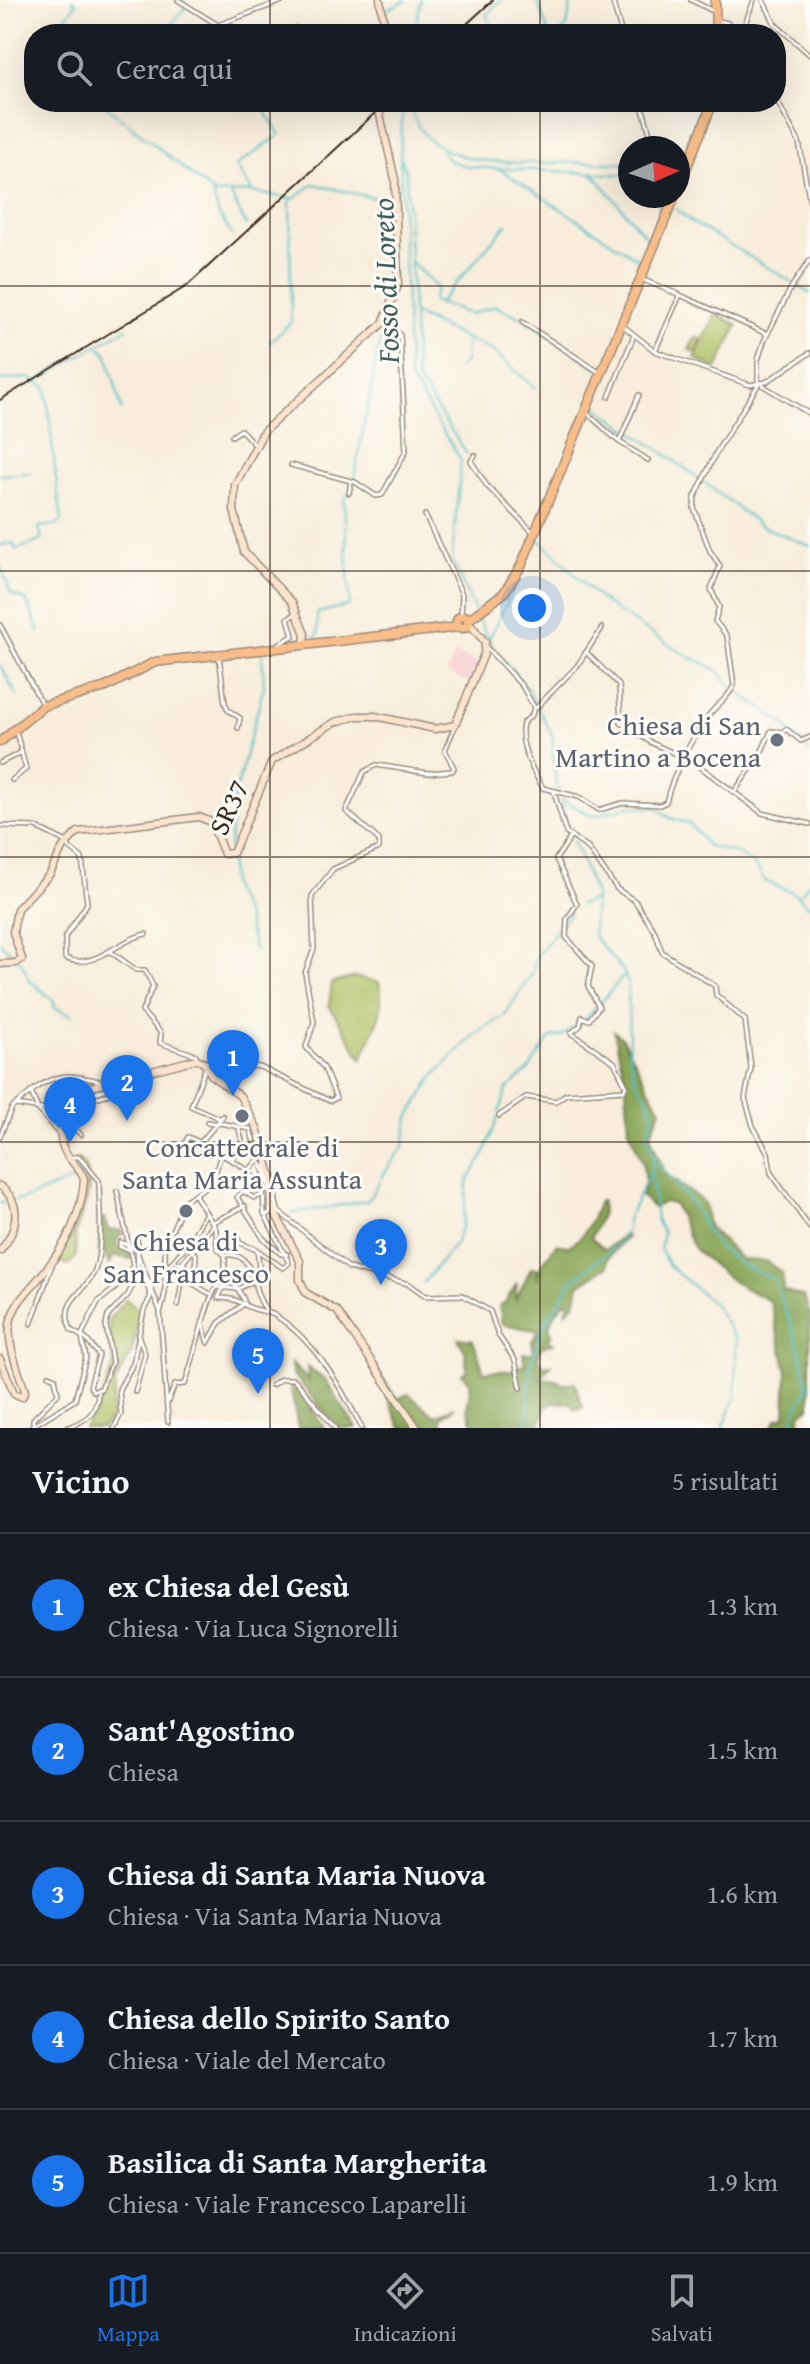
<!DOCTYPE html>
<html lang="it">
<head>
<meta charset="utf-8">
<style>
  :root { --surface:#171b24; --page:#242831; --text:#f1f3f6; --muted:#9ea1a6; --line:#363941; --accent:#1a73e8 }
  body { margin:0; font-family:"Gentium Book Plus",serif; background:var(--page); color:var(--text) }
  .compass { position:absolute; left:618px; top:136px; width:72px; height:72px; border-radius:50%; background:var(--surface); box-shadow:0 8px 32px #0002; rotate:87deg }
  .you { position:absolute; left:532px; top:608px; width:28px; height:28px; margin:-20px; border:6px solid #fff; border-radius:50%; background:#1a73e8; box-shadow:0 0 0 12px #1a73e833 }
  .badge { display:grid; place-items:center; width:52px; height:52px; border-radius:50%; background:var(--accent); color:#fff; font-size:26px; font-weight:700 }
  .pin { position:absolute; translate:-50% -66px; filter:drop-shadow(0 2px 4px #0008) }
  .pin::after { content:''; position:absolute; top:42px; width:28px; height:24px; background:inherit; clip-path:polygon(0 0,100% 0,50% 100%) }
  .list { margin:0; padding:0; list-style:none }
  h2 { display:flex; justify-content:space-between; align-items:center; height:104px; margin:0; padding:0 32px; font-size:34px }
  h2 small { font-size:26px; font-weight:400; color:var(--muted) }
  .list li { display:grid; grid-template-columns:52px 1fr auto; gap:24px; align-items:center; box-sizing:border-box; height:144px; padding:0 32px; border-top:2px solid var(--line) }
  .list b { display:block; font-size:30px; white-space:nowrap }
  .list p { margin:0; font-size:26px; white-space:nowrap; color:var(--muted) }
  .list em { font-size:26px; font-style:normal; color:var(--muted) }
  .icon { flex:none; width:44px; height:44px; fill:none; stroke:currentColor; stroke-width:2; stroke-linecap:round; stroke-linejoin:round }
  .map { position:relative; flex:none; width:810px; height:1428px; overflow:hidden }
  .search { position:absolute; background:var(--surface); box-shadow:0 8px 32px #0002; left:24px; right:24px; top:24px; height:88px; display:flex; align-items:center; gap:20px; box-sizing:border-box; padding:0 28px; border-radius:32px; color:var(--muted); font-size:30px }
  .sheet { height:824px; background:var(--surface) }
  nav { display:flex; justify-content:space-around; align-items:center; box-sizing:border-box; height:112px; border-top:2px solid var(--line); background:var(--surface); font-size:22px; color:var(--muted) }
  nav a { display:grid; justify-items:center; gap:4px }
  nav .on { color:var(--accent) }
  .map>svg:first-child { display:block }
  .built { fill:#f7cfd3 }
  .green { fill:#adbf62; stroke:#747440; stroke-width:2 }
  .forest { fill:#8aa658; stroke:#62683b; stroke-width:2 }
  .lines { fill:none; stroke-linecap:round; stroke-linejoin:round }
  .stream { stroke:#50bec6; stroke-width:2 }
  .street-casing { stroke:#9a8c7c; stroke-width:6 }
  .secondary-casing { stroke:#9a8c7c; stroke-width:9 }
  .primary-casing { stroke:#9a8c7c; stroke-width:11 }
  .street { stroke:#fff; stroke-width:3 }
  .secondary { stroke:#fce5d0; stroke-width:6 }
  .primary { stroke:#f8bd89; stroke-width:8 }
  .rail { stroke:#3b2a1e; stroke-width:2 }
  .grid { fill:none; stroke:#3b2a1e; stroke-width:2; stroke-opacity:0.55 }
  .worship-dot { fill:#6b7280; stroke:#fdfcf7; stroke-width:3 }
  .labels { text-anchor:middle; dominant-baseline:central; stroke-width:6; stroke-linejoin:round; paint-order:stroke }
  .worship-label { font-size:28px; fill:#5b616d; stroke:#fdfcf7 }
  .street-label { font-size:28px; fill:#3b2a1e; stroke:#fdfcf7 }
  .water-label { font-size:30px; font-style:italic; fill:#425e59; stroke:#fdfcf7 }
</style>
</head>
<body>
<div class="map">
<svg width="810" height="1428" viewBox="0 0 810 1428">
  <rect width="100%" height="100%" fill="#fdfcf7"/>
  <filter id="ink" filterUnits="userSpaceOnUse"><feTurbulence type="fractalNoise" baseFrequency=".0125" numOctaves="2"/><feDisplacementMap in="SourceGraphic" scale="16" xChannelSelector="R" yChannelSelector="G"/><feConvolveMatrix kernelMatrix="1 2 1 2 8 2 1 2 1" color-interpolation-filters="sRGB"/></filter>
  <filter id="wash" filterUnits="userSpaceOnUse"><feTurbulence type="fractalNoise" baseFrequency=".006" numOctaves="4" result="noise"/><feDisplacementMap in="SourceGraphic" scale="32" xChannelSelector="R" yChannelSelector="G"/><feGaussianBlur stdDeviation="1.8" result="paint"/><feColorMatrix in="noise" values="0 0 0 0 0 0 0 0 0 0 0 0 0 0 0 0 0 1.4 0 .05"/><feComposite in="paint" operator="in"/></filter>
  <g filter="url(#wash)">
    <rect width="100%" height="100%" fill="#f8eddb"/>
    <!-- built -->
    <polygon class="built" points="455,653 479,663 470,683 447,673"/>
    <!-- green -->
    <g class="green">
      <polygon points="716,314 738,325 717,369 695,358 697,353 689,350 695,337 701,339 697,353"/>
      <path d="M355,977L379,982C387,1016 372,1030 362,1059L329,1005L332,983Z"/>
      <path d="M78,1159C100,1179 84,1207 76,1231C74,1239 77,1248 76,1257L68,1265L56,1260L71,1238L86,1185L75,1161Z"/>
      <polygon points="126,1299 141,1312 131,1355 116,1381 111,1417 103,1428 84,1428 98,1409 113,1365 109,1319"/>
    </g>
    <!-- forest -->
    <g class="forest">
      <polygon points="614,1031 622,1038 661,1110 650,1135 665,1174 704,1202 708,1226 742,1260 766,1261 783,1274 783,1290 804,1297 810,1315 810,1407 801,1414 798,1428 772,1428 777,1419 785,1416 787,1371 770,1301 733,1282 694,1249 674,1204 664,1202 653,1208 641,1196 645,1184 643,1163 629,1130 626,1085"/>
      <path d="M599,1201H602V1213L591,1238L605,1250L625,1234L627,1237L608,1258V1266L579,1285L575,1304L566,1312L569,1302H565C555,1313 545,1323 552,1335L547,1338L554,1343L541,1347L538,1358L544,1366L551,1365L540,1378L557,1380L563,1384L575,1382L583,1408L574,1409L571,1403L554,1402L546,1407L539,1428H475L467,1408L471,1383L462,1374L467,1370L465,1351L458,1338L473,1340L484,1372L512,1370L518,1365H525L523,1353H534L532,1341L539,1331L502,1324L500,1305L505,1303L517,1283L515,1301L531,1268H537V1279L539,1269L556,1244L569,1246C587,1235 592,1220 599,1201Z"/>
      <polygon points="101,1218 105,1218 108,1230 119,1230 123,1233 117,1239 117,1246 131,1253 131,1259 114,1256 109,1264 104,1253 99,1253"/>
      <polygon points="291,1363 309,1381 307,1367 326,1381 356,1428 338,1428 292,1373"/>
      <polygon points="373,1364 397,1399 408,1394 435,1416 455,1407 441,1418 443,1428 401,1428"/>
      <polygon points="290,1384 297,1387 324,1428 298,1428"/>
    </g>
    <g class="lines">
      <!-- stream -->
      <g class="stream">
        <polyline points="537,0 549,34"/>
        <polyline points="603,0 610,4"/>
        <polyline points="387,10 407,0"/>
        <polyline points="297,24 299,34"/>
        <polyline points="52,34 76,4 73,0"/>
        <polyline points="163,34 185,8 184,0"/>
        <polyline points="414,34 421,0"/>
        <polyline points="498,34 486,15 501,0"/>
        <polyline points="560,34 567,26 572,0"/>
        <polyline points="34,57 34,62"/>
        <polyline points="101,102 215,194 251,192 294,199 313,184 392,202"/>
        <polyline points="270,102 267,114 280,135"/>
        <polyline points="403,102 400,156 409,377 461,460 452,560 475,611"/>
        <path d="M408,102C413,116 418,129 429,139C472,177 575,157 630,164"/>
        <polyline points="441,148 448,160 469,167 630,175"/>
        <polyline points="401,157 406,172 416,378 467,454"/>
        <polyline points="499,169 643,262"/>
        <polyline points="592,172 651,243"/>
        <polyline points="252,191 236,166 277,137"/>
        <polyline points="213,195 219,215 233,236"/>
        <polyline points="231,195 246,225"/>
        <polyline points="655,196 662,213"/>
        <polyline points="675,208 690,221 792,282"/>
        <polyline points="410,261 437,288 432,301 470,314 495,306 523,318 598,368"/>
        <polyline points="795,284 810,293"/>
        <polyline points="439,303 507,224"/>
        <polyline points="387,304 394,268"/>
        <polyline points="414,314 494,352 535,388"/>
        <polyline points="270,342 291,322 290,200"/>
        <polyline points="99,347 107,354 122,410"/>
        <polyline points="459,367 465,362 467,341"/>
        <path d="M605,375L594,404C629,433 668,452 702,482"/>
        <path d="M0,380L29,378L46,387C52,433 54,476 62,520L58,525L39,527L42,540L16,550L13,543L0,545"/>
        <polyline points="37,381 127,328"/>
        <polyline points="0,475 31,473"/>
        <polyline points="705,483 761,526 810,546"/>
        <polyline points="352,489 383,326"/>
        <path d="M535,542L538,539C565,560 586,591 615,610C639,625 664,642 688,656C706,665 722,668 731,688"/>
        <polyline points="0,565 11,594 26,600 40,632"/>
        <polyline points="477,617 494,649 527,688 552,734 555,778 570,834"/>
        <polyline points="290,639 318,636 317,613 350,605 344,499 348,494"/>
        <polyline points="489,639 521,573"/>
        <polyline points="378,641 444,635"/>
        <polyline points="272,646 283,639"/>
        <polyline points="0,665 17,696"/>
        <polyline points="735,690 779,720 810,752"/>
        <polyline points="562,800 593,816 624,808"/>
        <polyline points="627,806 657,808 670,818 690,824 708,846 737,853 757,867 765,881 794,893 810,907"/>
        <path d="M573,840L595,895L593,936L624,972L628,983L629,1052L636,1081L648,1098L653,1117L647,1138C656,1170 673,1178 691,1203C697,1211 701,1221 706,1230C718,1255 750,1270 774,1279L799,1347L808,1387"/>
        <polyline points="229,850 233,802 264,686 262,654"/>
        <polyline points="230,857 231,887 245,914 255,951"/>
        <polyline points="799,896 810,882"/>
        <polyline points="579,905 595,900"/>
        <polyline points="0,942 22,963 29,980 53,1000 55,1008 72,1015"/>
        <polyline points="586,1019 624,976"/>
        <polyline points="499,1113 507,1089 528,1071 550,1038 562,1036 581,1023"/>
        <polyline points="653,1159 651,1170 656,1220 663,1233 660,1249 669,1266 713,1303 736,1339 736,1396 723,1428"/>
        <polyline points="381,1178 404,1145 409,1117 433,1077 477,1032 504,1016 532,974 536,957 570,913"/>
        <path d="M15,1201C37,1198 58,1180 80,1182"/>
        <polyline points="0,1203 8,1202"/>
        <polyline points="292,1213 367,1201 380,1182"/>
        <polyline points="424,1282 456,1243 463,1222 468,1180 482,1159 498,1118"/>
        <polyline points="527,1428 530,1367 542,1330 570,1283 621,1242 627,1230 627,1220 650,1172"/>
        <polyline points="791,1428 795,1412 808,1388"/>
      </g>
    </g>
  </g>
  <g filter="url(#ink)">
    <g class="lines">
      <defs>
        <g id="street">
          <polyline points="178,0 218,25 285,0"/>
          <polyline points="612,0 622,34"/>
          <polyline points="691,0 715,12"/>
          <polyline points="763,0 775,24 810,55"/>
          <polyline points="716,20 728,23 732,34"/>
          <polyline points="741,34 754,0"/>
          <polyline points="776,99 799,142 810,203"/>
          <polyline points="641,102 654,148"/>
          <polyline points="641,279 680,295 655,351"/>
          <polyline points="680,295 767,334"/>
          <polyline points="522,322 599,372"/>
          <polyline points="622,325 655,351 750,385 766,382 810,353"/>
          <polyline points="762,385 810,414"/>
          <polyline points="609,397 634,335"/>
          <polyline points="586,412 619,442 639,395"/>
          <polyline points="232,436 241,430 255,445"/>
          <polyline points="621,443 648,460"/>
          <polyline points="475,455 471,461 487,486 534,533"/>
          <polyline points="291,465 355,482 376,496 382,495 406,451 400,335 384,321"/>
          <polyline points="349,493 351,481"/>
          <polyline points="425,515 462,594 461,616"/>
          <polyline points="0,625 43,706"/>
          <polyline points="277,645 293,636 288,618 297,614"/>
          <path d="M486,647L522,686L534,707L532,715L523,723C518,744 532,770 543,788L579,797L599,810L623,803L660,805L666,802C673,773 692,738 709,715C717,704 729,698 734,685L727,636L715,621L719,607L711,589L720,566L710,551L694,508L695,497L717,451L758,385V360L764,341L792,286L810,260"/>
          <polyline points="586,652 619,685 621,723 652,743 695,763 762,813 810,824"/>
          <polyline points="219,656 225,703 228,710 240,718 238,728"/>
          <polyline points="536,708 577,666 602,628"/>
          <polyline points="0,763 22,752"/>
          <polyline points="12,780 26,769 16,732"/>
          <polyline points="735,791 760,755 771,731 783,732 786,729 801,741 810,737"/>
          <polyline points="554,792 566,833 588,848 617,889 635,901 655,932 662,952 715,986 716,995 745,1020 751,1068 745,1098 753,1126 768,1153 771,1173 810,1228"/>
          <polyline points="0,826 36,827 67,842"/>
          <path d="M65,844L82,858L87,904L65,937V958C94,972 120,938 146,934"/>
          <polyline points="111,952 136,970 145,970 153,986 142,1011 161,1033 160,1043 196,1055 197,1059"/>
          <polyline points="117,1080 119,1091 91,1099 87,1096 118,1085"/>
          <path d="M31,1092C56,1071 73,1074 103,1082"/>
          <polyline points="16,1105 67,1113"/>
          <polyline points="73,1111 70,1124 81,1135"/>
          <path d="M223,1116L199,1144C203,1145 240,1164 243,1167C254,1176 258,1187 272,1192"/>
          <polyline points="499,1116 526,1097 556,1101 566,1094 624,1090 626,1086 614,1062 571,1033 580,1026 582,1017 589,1020 599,1007 588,986 592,966 566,937 567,919 577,904 556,859 570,838"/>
          <polyline points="221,1119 191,1106 208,1061 260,1067 330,1101 336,1098 324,1068 306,1047 314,1022 305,973 314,949 312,896 333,869 379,848 379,840 346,811 364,772 376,765 428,773 452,771 454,768 445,750 455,726"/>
          <polyline points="207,1122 218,1124"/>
          <polyline points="220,1123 250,1129 260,1161"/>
          <polyline points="63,1132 70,1114 87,1096"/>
          <polyline points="0,1136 12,1108 31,1092 38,1109 59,1134"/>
          <polygon points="188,1137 204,1144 204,1149 182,1151"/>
          <path d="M69,1157H79L99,1181C99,1207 104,1245 95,1270C85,1295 58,1299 71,1330L86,1339L99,1355L90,1386L93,1391L101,1389L112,1362L106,1325L108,1316L128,1295L138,1275L137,1240"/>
          <polyline points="232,1160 242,1141 239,1129"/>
          <polyline points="261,1164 269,1186"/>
          <polyline points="265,1165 270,1182 270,1213 265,1215"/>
          <polyline points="249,1170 259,1159"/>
          <polyline points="254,1181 237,1197 263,1238 281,1254 287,1254"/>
          <polyline points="273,1183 279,1187 276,1197"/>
          <polyline points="243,1191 254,1198 262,1195"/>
          <polyline points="195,1195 216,1229 217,1248 225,1255 225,1268"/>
          <polyline points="275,1197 278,1211 349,1268 409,1284 426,1296 462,1295 490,1311 498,1335 515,1360 521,1388"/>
          <polyline points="186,1200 213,1182 220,1157"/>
          <polyline points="213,1222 245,1206"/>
          <polyline points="218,1241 237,1237 240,1243 257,1250 259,1266 255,1280"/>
          <polyline points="138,1243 138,1255 160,1311 168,1422"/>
          <polyline points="165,1249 178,1237"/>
          <polyline points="131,1250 120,1247 120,1242 132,1247"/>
          <polyline points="257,1250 283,1268 289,1263 264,1213 263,1188"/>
          <path d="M225,1255C259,1251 249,1293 267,1310"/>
          <polyline points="173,1261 185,1265 178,1305"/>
          <polyline points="181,1265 214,1224"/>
          <polyline points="167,1268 190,1241 206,1213"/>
          <polygon points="225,1268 237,1288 238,1289 217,1287"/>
          <polyline points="184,1278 210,1294"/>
          <polyline points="189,1282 195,1271 196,1254 192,1251"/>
          <path d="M223,1288L218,1298C231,1298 237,1300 247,1306C255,1311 267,1310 276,1316C315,1341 341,1387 362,1428"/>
          <polyline points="244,1300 238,1289 255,1280"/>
          <polyline points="161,1310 165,1293 165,1246 184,1203"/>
          <polyline points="31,1324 53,1262"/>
          <polyline points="203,1324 207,1341"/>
          <polyline points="81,1336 98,1302 123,1282 133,1265 117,1191"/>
          <polyline points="208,1343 219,1323 245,1303"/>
          <polyline points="272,1385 281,1379 294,1379 335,1428"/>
          <polyline points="135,1392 145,1354 138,1335"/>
          <path d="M167,1404L175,1385L185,1384C193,1363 207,1296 217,1287"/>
          <polyline points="33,1424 33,1419 58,1394 55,1378 49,1375"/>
          <polyline points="29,1428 75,1400 86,1357 82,1338"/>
          <path d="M66,1428C86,1421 96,1415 98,1393"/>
          <polyline points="114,1428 121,1414 119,1389 133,1364 144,1310 151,1296 140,1267"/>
        </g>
        <g id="secondary">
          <polyline points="380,0 384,22 382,34"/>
          <polyline points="469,623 485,642"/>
          <polyline points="304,644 305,634 292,602 244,552 234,510 235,485 264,431 383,323 398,285 395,179 377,102"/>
          <polyline points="0,964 16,963 22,959 13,932 17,909 50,874 63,847 78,832 199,817 211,822 224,854 233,853 272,761 335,722 357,716 375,716 435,729 455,725 484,654 485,642"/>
          <path d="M0,1186C24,1204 17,1231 0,1251"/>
          <path d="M0,1359L14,1393L22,1397L25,1391C18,1369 5,1341 11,1319C15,1303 29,1290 39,1278C63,1250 82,1218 84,1179C80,1167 67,1160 63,1147C55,1127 71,1095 91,1087L197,1059L204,1063L212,1076L240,1096L257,1128L273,1181L272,1207L300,1261V1280L306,1293L337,1311L417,1428"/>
        </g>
        <g id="primary">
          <polyline points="715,0 716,34"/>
          <polyline points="678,189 713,102"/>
          <circle cx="463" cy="622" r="6"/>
          <polyline points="468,620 504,593 521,566 675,196"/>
          <polyline points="0,742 43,706 106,687 155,662 459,627"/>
        </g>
      </defs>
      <!-- street casing -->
      <use href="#street" class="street-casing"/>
      <!-- secondary casing -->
      <use href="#secondary" class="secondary-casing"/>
      <!-- primary casing -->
      <use href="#primary" class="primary-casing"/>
      <!-- street -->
      <use href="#street" class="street"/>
      <!-- secondary -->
      <use href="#secondary" class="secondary"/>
      <!-- primary -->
      <use href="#primary" class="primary"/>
      <!-- rail -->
      <g class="rail">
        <polyline points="456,34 493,0"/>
        <polyline points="0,400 187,286 387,102"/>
      </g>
    </g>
  </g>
  <!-- grid -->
  <path class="grid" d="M270,0V34M540,0V34M270,102V1428M540,102V1428M0,286H810M0,571H810M0,857H810M0,1142H810"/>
  <!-- markers -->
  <g class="worship-dot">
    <circle cx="777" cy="740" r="8"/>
    <circle cx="242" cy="1116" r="8"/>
    <circle cx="186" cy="1211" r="8"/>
  </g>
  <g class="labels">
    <!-- worship labels -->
    <g class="worship-label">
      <text x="761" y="724" text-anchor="end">Chiesa di San<tspan x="761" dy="32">Martino a Bocena</tspan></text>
      <text x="242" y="1146">Concattedrale di<tspan x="242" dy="32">Santa Maria Assunta</tspan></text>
      <text x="186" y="1240">Chiesa di<tspan x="186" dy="32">San Francesco</tspan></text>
    </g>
    <!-- street labels -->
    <g class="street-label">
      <text transform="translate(228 807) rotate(-65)">SR37</text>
    </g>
    <!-- water labels -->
    <g class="water-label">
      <text transform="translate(385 281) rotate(-92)">Fosso di Loreto</text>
    </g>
  </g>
</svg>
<svg class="compass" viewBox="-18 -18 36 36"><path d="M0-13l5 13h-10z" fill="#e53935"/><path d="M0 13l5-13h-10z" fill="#9ea1a6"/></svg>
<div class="you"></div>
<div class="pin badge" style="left:233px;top:1096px">1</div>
<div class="pin badge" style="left:127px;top:1121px">2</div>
<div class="pin badge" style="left:381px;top:1285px">3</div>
<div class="pin badge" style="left:70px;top:1143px">4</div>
<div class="pin badge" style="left:258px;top:1394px">5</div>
<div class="search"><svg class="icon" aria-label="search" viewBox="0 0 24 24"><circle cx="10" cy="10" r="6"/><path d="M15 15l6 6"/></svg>Cerca qui</div>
</div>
<section class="sheet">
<h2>Vicino<small>5 risultati</small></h2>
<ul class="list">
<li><span class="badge">1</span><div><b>ex Chiesa del Gesù</b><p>Chiesa · Via Luca Signorelli</p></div><em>1.3 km</em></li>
<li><span class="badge">2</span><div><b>Sant'Agostino</b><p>Chiesa</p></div><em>1.5 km</em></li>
<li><span class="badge">3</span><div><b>Chiesa di Santa Maria Nuova</b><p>Chiesa · Via Santa Maria Nuova</p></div><em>1.6 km</em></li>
<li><span class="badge">4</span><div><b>Chiesa dello Spirito Santo</b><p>Chiesa · Viale del Mercato</p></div><em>1.7 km</em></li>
<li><span class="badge">5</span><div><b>Basilica di Santa Margherita</b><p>Chiesa · Viale Francesco Laparelli</p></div><em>1.9 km</em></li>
</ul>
</section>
<nav>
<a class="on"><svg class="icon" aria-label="map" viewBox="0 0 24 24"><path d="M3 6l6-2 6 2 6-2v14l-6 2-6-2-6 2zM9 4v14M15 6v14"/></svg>Mappa</a>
<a><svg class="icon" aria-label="directions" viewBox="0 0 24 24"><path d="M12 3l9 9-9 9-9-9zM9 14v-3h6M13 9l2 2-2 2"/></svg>Indicazioni</a>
<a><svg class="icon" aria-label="saved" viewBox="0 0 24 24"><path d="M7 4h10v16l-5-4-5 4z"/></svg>Salvati</a>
</nav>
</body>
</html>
